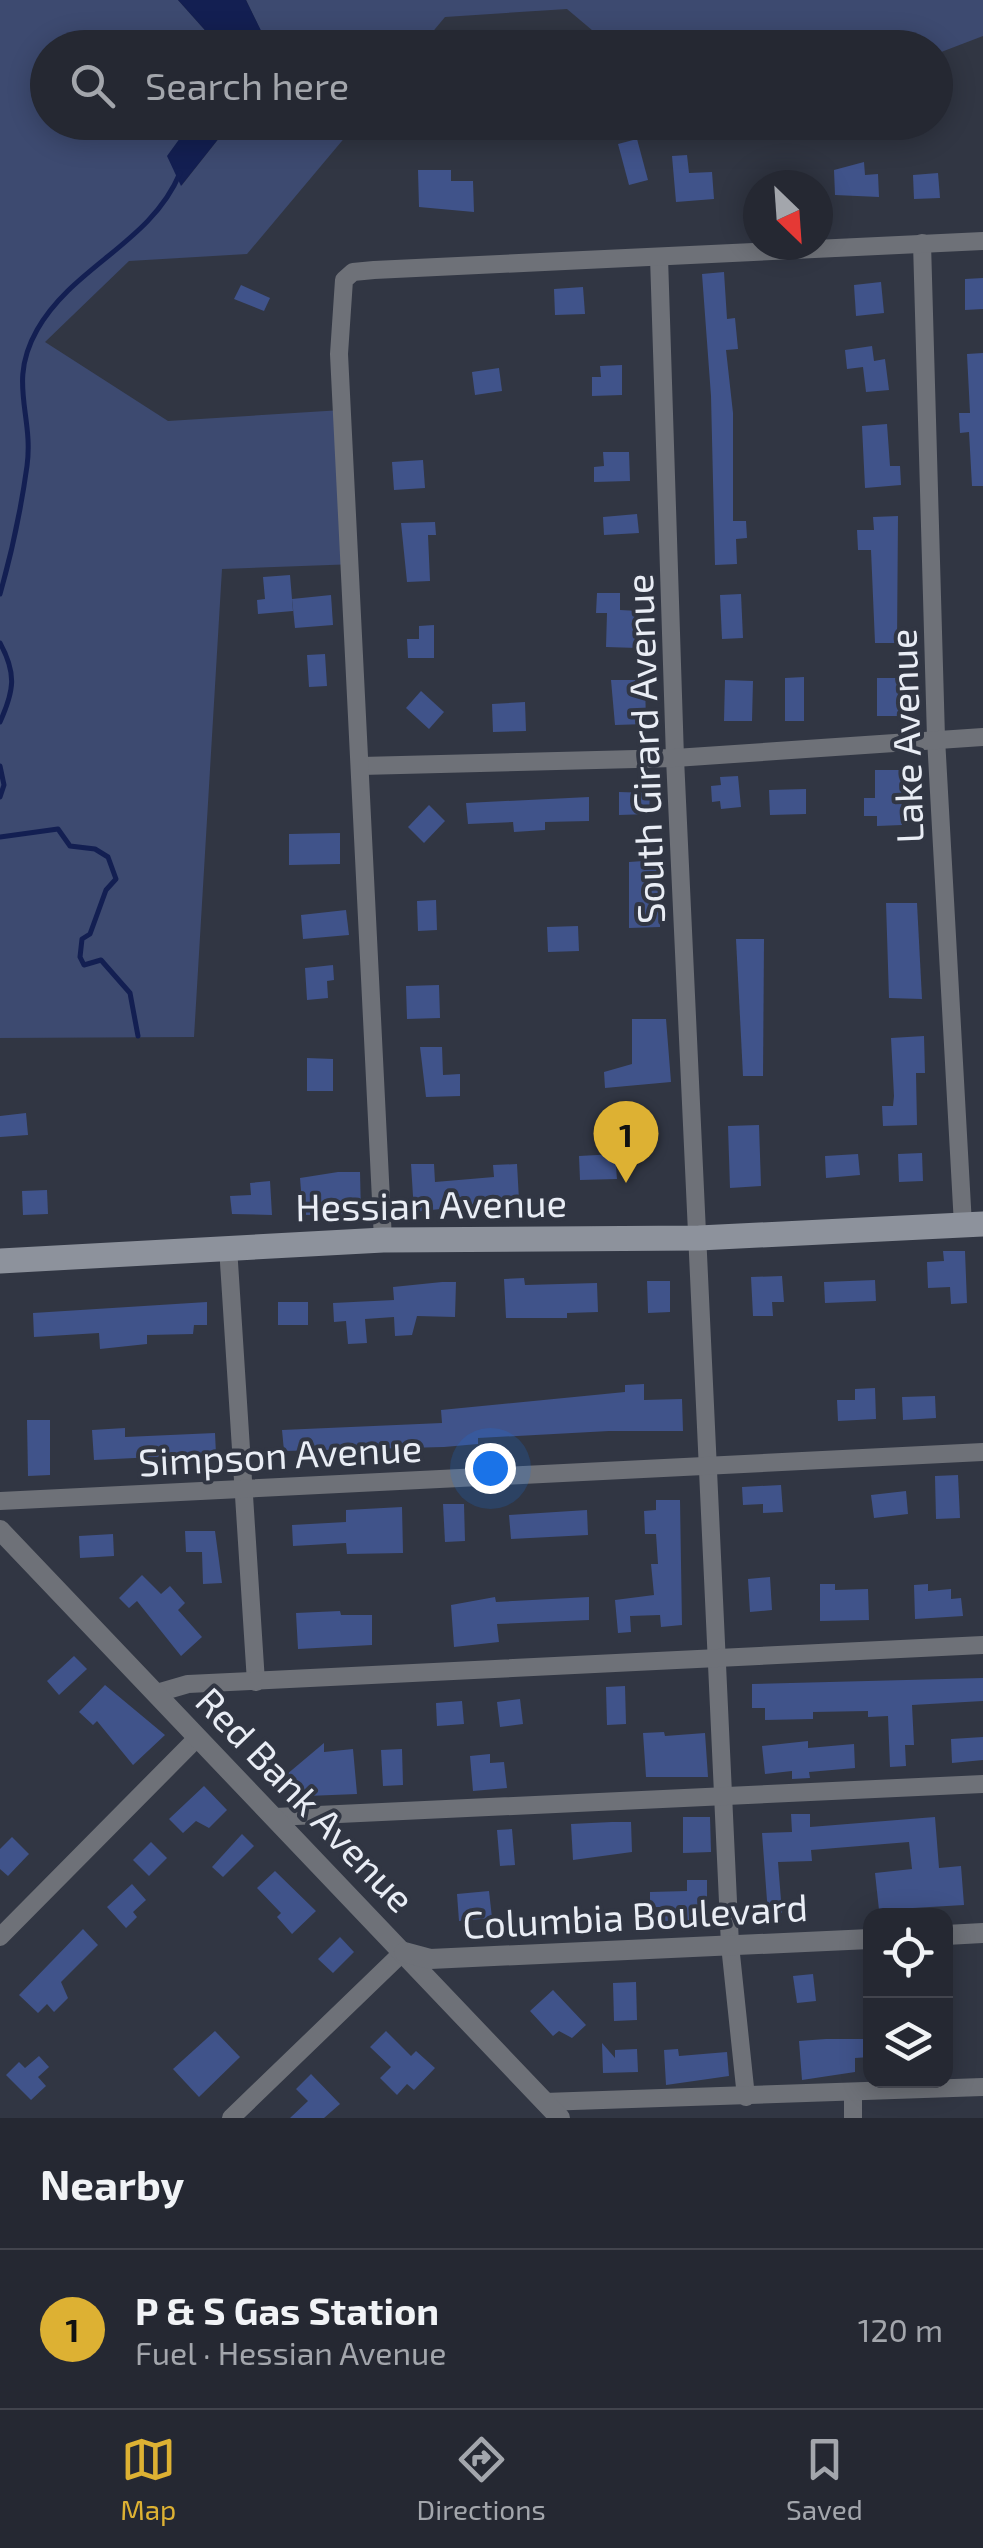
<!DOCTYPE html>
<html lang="en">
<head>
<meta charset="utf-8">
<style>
  :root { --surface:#252832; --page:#31343e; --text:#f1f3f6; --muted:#a3a6ac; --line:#42444d; --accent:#ddb133 }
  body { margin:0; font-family:"Exo 2",sans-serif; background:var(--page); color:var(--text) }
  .controls { position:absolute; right:30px; bottom:30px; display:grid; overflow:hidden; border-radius:20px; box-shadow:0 5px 25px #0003 }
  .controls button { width:90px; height:90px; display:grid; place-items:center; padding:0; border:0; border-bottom:2px solid var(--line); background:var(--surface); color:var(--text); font:50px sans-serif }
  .compass { position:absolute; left:743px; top:170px; width:90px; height:90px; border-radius:50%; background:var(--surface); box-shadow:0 5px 25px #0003; rotate:155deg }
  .you { position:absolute; left:490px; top:1468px; width:35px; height:35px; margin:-25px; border:8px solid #fff; border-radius:50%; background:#1a73e8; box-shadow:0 0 0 15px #1a73e833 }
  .badge { display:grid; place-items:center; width:65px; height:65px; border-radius:50%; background:var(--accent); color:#111; font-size:32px; font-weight:700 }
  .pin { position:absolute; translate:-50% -82px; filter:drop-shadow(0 2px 5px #0008) }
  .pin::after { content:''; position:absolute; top:52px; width:35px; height:30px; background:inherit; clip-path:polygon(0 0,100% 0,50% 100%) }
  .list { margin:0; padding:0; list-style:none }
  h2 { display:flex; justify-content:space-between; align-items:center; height:130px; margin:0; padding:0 40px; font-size:42px }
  h2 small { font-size:32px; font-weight:400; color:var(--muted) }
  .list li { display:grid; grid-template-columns:65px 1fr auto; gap:30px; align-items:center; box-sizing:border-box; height:160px; padding:0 40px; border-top:2px solid var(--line) }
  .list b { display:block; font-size:38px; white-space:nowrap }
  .list p { margin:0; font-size:32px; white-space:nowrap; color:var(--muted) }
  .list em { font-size:32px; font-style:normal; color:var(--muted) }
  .icon { flex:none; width:55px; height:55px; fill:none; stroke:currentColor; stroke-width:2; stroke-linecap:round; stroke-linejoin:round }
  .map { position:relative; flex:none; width:983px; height:2118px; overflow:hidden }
  .search { position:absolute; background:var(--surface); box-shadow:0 5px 25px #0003; left:30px; right:30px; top:30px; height:110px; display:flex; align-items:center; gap:25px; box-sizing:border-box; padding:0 35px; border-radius:55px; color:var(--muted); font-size:38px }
  .sheet { height:290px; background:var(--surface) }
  nav { display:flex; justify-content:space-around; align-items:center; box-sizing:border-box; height:140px; border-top:2px solid var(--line); background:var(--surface); font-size:28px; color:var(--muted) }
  nav a { display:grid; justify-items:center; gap:5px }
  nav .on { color:var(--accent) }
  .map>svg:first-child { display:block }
  .green { fill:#3d4a70 }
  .water { fill:#131f52 }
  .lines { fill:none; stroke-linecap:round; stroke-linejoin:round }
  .stream { stroke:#131f52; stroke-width:5 }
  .building { fill:#40538a }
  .minor { stroke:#6e7178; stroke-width:18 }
  .tertiary { stroke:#6e7178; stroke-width:20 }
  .secondary { stroke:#8d929c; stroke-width:25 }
  .labels { text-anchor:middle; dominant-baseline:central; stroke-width:8; stroke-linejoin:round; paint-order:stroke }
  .street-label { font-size:38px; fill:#e9edf5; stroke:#313643 }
</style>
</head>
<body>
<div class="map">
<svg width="983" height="2118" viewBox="0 0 983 2118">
  <rect width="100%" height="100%" fill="#313643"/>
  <!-- green -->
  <g class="green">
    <polygon points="0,0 178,0 220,47 48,48 48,122 191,123 168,156 182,185 231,123 357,123 247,254 129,261 45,342 168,421 342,410 357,564 222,569 194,1037 0,1038"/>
    <polygon points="246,0 983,0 983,36 936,54 936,48 612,47 567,9 445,17 420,47 269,48"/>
  </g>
  <!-- water -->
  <g class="water">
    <polygon points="178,0 246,0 269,47 220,47"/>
    <polygon points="191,123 231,123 181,186 167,156"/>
  </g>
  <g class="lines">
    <!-- stream -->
    <g class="stream">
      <path d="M0,594C12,552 21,509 27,466C34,414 7,383 37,330C73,266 151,243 180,173"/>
      <path d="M0,643C17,674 14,691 0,722"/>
      <polyline points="0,766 4,785 0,797"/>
      <polyline points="0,837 58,829 70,846 95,849 108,857 116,879 106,890 90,934 82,939 80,957 84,965 101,960 130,993 138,1036"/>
    </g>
  </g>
  <!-- building -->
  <g class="building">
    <polygon points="637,139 648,180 629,185 618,144"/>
    <polygon points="687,155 689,173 712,172 714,199 676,202 672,156"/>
    <polygon points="864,162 865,175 878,174 879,197 835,195 834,170"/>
    <polygon points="418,170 451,170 451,181 473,181 474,212 419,207"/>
    <polygon points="938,173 940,198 914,199 913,175"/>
    <polygon points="724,272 727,319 735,318 738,349 726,350 733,413 733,521 746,521 747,538 736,539 737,564 715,565 711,396 702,274"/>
    <polygon points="983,278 983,309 965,310 965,279"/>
    <polygon points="881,282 884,313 856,316 854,285"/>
    <polygon points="241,285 270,298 264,311 234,299"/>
    <polygon points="583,287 585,314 555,315 554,289"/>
    <polygon points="872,346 874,361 885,359 889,390 866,392 863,367 847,369 845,350"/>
    <polygon points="983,353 983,486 972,486 969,432 960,433 959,413 970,413 967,354"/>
    <polygon points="622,365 622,395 592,396 592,377 601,377 600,366"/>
    <polygon points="499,368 502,391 475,395 472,372"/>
    <polygon points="887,424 890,466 900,466 901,485 865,488 862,426"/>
    <polygon points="603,452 629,452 630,481 594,482 594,467 604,466"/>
    <polygon points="423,460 425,488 394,490 392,462"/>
    <polygon points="637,514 639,533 604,535 603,517"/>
    <polygon points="898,516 897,643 875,643 871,550 858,550 857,530 874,530 873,517"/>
    <polygon points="435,522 436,535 428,535 430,581 407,582 401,523"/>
    <polygon points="290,575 293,611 258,614 257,600 265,599 263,577"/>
    <polygon points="597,593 620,593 620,610 639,611 638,648 606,647 607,613 596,613"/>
    <polygon points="741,594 743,638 722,639 720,595"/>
    <polygon points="331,595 333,625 295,628 292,599"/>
    <polygon points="434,625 434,658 408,658 407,639 419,639 419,626"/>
    <polygon points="325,654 327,686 309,687 307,655"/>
    <polygon points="804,677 804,721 785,721 785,678"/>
    <polygon points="877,678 902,678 903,716 877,716"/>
    <polygon points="611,680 645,680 646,724 615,725"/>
    <polygon points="725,680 753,681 752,721 724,721"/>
    <polygon points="421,691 444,712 429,729 406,708"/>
    <polygon points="525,702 526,731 493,732 492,704"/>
    <polygon points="875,770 901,770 902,825 877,826 877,816 864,816 864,798 875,798"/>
    <polygon points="738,776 741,807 721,809 720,801 712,802 711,786 721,785 720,777"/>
    <polygon points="806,789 806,814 770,815 769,790"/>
    <polygon points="619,792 650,793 649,814 619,815"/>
    <polygon points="589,797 589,821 545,822 545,830 514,832 513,822 468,824 466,803"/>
    <polygon points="429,805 445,821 424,843 408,827"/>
    <polygon points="340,833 340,864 289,865 289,834"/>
    <polygon points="658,860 660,927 629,928 629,862"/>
    <polygon points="436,900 437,930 418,931 417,901"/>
    <polygon points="886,903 917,903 922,999 889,998"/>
    <polygon points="346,910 349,935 303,939 301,915"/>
    <polygon points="578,926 579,951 548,952 547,927"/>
    <polygon points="736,939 764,939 763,1076 743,1076"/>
    <polygon points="333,965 334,980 327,981 328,998 307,1000 305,968"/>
    <polygon points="439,985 440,1018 407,1019 406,986"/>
    <polygon points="632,1019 666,1019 671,1082 605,1088 604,1072 632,1064"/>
    <polygon points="924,1036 925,1073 916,1073 917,1125 883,1126 882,1106 893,1106 894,1096 891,1038"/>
    <polygon points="420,1047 442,1047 443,1075 460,1074 460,1096 426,1097"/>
    <polygon points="307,1058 333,1059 333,1091 307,1091"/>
    <polygon points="26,1113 28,1135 0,1137 0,1116"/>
    <polygon points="759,1125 761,1186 730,1188 728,1126"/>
    <polygon points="922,1153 923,1181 899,1182 898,1154"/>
    <polygon points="615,1154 617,1179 580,1180 579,1156"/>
    <polygon points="858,1154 860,1175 826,1178 825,1156"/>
    <polygon points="411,1164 434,1164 435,1182 494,1177 493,1165 517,1164 519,1200 414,1212"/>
    <polygon points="338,1172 360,1172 361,1214 303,1215 300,1178"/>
    <polygon points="270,1181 272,1215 232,1214 230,1196 251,1195 250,1183"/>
    <polygon points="47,1190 48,1214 23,1215 22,1191"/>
    <polygon points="943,1251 965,1251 967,1303 951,1304 950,1287 928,1288 927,1262 944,1261"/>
    <polygon points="782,1276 784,1302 772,1302 773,1316 753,1316 751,1277"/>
    <polygon points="524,1278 525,1285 597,1283 598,1312 567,1313 567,1318 506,1318 504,1279"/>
    <polygon points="875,1280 876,1301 825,1303 824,1282"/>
    <polygon points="647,1281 670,1281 670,1312 648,1313"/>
    <polygon points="442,1282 456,1282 455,1317 417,1316 412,1335 395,1336 394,1317 365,1319 367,1343 348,1344 346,1321 334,1322 333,1303 394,1300 393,1287"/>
    <polygon points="207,1302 207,1325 194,1325 193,1334 147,1335 147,1344 100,1349 99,1333 34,1337 33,1313"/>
    <rect x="278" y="1302" width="30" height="23"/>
    <polygon points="644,1384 644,1400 682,1399 683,1431 609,1431 478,1438 478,1444 444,1447 284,1451 282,1430 442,1423 441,1410 625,1392 625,1385"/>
    <polygon points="875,1388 876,1419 838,1421 837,1400 855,1400 855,1389"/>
    <polygon points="935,1396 936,1418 903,1420 902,1397"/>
    <polygon points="27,1420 50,1420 50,1475 28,1476"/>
    <polygon points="125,1428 125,1437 215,1433 216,1454 94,1460 92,1430"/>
    <polygon points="958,1475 960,1518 936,1519 935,1476"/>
    <polygon points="781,1485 783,1512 763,1513 763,1504 743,1505 742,1487"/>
    <polygon points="906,1491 908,1514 874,1518 871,1495"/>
    <polygon points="656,1500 680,1500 682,1625 661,1627 660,1615 630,1616 631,1632 618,1633 615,1600 654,1595 651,1564 658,1564 656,1534 645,1534 644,1511 656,1510"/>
    <polygon points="443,1504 464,1504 465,1541 445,1542"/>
    <polygon points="402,1507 403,1553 347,1554 346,1543 293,1546 292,1525 346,1522 346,1510"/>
    <polygon points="587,1510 588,1535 511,1539 509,1515"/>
    <polygon points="185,1531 215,1531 222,1583 203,1584 202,1552 186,1552"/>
    <polygon points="113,1534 114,1556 80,1558 79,1536"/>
    <polygon points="142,1575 161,1594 170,1586 185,1603 178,1610 202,1637 181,1656 137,1601 129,1608 119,1598"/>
    <polygon points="770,1577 772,1610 750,1612 748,1579"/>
    <polygon points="820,1584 835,1584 835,1590 868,1589 869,1620 820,1621"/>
    <polygon points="928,1584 928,1591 951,1589 951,1599 961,1598 963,1616 915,1619 914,1585"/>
    <polygon points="495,1597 496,1602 589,1597 589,1620 497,1624 499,1642 454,1647 451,1605"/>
    <polygon points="340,1611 341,1615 372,1615 372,1645 298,1649 296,1613"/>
    <polygon points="74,1656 87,1669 59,1695 47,1681"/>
    <polygon points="983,1678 983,1701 912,1705 914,1745 905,1745 906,1766 890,1767 888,1716 868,1717 868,1711 813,1712 813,1719 765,1720 765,1708 752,1708 752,1684"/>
    <polygon points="105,1685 165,1735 133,1765 97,1721 93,1725 79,1712"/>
    <polygon points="625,1686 626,1724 607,1725 606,1687"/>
    <polygon points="520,1699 523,1724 500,1727 497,1702"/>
    <polygon points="462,1701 464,1724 437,1726 436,1703"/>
    <polygon points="664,1732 665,1736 705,1733 708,1777 646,1777 643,1733"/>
    <polygon points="983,1737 983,1760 952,1763 951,1739"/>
    <polygon points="808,1741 808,1748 854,1744 855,1768 809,1772 810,1778 792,1779 792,1771 765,1774 762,1746"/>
    <polygon points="324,1743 324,1752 353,1749 357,1794 307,1796 286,1775"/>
    <polygon points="402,1749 403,1785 383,1786 381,1750"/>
    <polygon points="490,1754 490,1763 504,1762 507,1788 473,1791 470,1756"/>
    <polygon points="204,1786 227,1810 209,1828 196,1821 183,1833 169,1819"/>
    <polygon points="791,1814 810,1814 810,1827 935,1817 939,1868 961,1866 964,1905 879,1910 875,1873 912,1869 909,1842 811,1850 812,1861 778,1862 782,1913 768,1914 762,1833 792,1832"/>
    <polygon points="683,1817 710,1817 711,1852 683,1853"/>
    <polygon points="612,1822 631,1822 632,1852 573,1860 571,1824"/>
    <polygon points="512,1829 515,1865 500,1866 497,1830"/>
    <polygon points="242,1834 254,1846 223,1877 212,1867"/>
    <polygon points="12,1837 29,1854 8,1876 0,1869 0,1849"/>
    <polygon points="151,1842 167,1858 149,1876 133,1860"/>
    <polygon points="275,1871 316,1911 292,1934 277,1917 281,1913 257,1888"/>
    <polygon points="687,1880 707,1880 707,1920 661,1921 661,1907 650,1907 650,1892 687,1891"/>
    <polygon points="132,1884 146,1900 133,1912 137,1917 126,1928 107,1907"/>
    <polygon points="489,1891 492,1918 459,1921 457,1894"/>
    <polygon points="83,1929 98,1945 61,1982 68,1998 54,2012 47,2004 38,2013 19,1995"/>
    <polygon points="340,1937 354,1952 333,1973 318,1959"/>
    <polygon points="813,1974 816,2001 797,2003 793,1976"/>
    <polygon points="636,1982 637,2020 614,2021 613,1983"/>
    <polygon points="553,1990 586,2025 572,2038 559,2031 553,2036 530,2011"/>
    <polygon points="215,2031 240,2057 199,2097 173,2069"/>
    <polygon points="386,2031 411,2056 416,2051 435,2068 414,2090 407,2084 397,2095 380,2078 391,2067 370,2047"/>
    <polygon points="826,2039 870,2039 870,2057 855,2058 855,2072 802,2080 799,2041"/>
    <polygon points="602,2043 615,2058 615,2050 637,2049 638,2072 603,2073"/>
    <polygon points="678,2049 679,2056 727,2052 729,2076 666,2085 664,2050"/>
    <polygon points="39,2056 49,2067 38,2077 46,2086 31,2100 6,2075 19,2062 25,2068"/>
    <polygon points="311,2074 340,2104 324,2118 290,2118 308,2101 296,2089"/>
  </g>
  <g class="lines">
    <!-- minor -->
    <g class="minor">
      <polyline points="922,243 936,738 963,1225"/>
      <polyline points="659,257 675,758 730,1945 746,2097"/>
      <polyline points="361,766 675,758 983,737"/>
      <polyline points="383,1240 339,354 344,280 353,272 374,270 983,241"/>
      <polyline points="228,1247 256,1682"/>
      <polyline points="0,1501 983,1452"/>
      <polyline points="157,1693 188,1684 983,1645"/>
      <polyline points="275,1817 983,1784"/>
      <polyline points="0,1937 197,1738"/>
      <polyline points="853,2094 853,2118"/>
      <polyline points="544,2102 983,2087"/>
      <polyline points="231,2118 403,1952"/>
    </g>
    <!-- tertiary -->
    <g class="tertiary">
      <polyline points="0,1530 560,2118"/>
      <polyline points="946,1935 983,1933"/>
      <polyline points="404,1952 430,1959 870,1939"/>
    </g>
    <!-- secondary -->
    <polyline class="secondary" points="0,1261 383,1240 699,1238 983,1224"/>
  </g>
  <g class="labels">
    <!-- street labels -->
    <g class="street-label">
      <text transform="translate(905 736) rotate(-92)">Lake Avenue</text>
      <text transform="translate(644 749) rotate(-92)">South Girard Avenue</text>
      <text transform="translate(431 1204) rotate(-1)">Hessian Avenue</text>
      <text transform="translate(280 1454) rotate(-3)">Simpson Avenue</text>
      <text transform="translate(306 1799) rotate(46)">Red Bank Avenue</text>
      <text transform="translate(635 1915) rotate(-3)">Columbia Boulevard</text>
    </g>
  </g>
</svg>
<div class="controls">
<button><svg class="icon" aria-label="locate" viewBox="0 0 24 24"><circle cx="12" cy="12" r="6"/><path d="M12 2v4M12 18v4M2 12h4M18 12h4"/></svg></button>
<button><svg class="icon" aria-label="layers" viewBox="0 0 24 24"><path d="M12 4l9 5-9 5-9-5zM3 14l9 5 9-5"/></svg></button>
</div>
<svg class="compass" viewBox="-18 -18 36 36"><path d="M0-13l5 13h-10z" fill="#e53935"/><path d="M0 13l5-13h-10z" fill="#a3a6ac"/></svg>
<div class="you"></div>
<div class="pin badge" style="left:626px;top:1183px">1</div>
<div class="search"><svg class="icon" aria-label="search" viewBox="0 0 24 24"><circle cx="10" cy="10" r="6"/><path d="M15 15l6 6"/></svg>Search here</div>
</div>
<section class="sheet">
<h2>Nearby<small></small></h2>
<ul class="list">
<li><span class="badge">1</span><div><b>P &amp; S Gas Station</b><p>Fuel · Hessian Avenue</p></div><em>120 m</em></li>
</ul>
</section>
<nav>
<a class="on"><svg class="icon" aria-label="map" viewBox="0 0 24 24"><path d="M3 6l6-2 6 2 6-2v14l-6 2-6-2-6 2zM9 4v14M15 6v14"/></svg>Map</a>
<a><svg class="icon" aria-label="directions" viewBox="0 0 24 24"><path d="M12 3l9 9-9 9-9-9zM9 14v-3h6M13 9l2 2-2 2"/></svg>Directions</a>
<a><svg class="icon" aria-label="saved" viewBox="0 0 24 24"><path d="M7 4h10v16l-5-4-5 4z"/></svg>Saved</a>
</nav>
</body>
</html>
